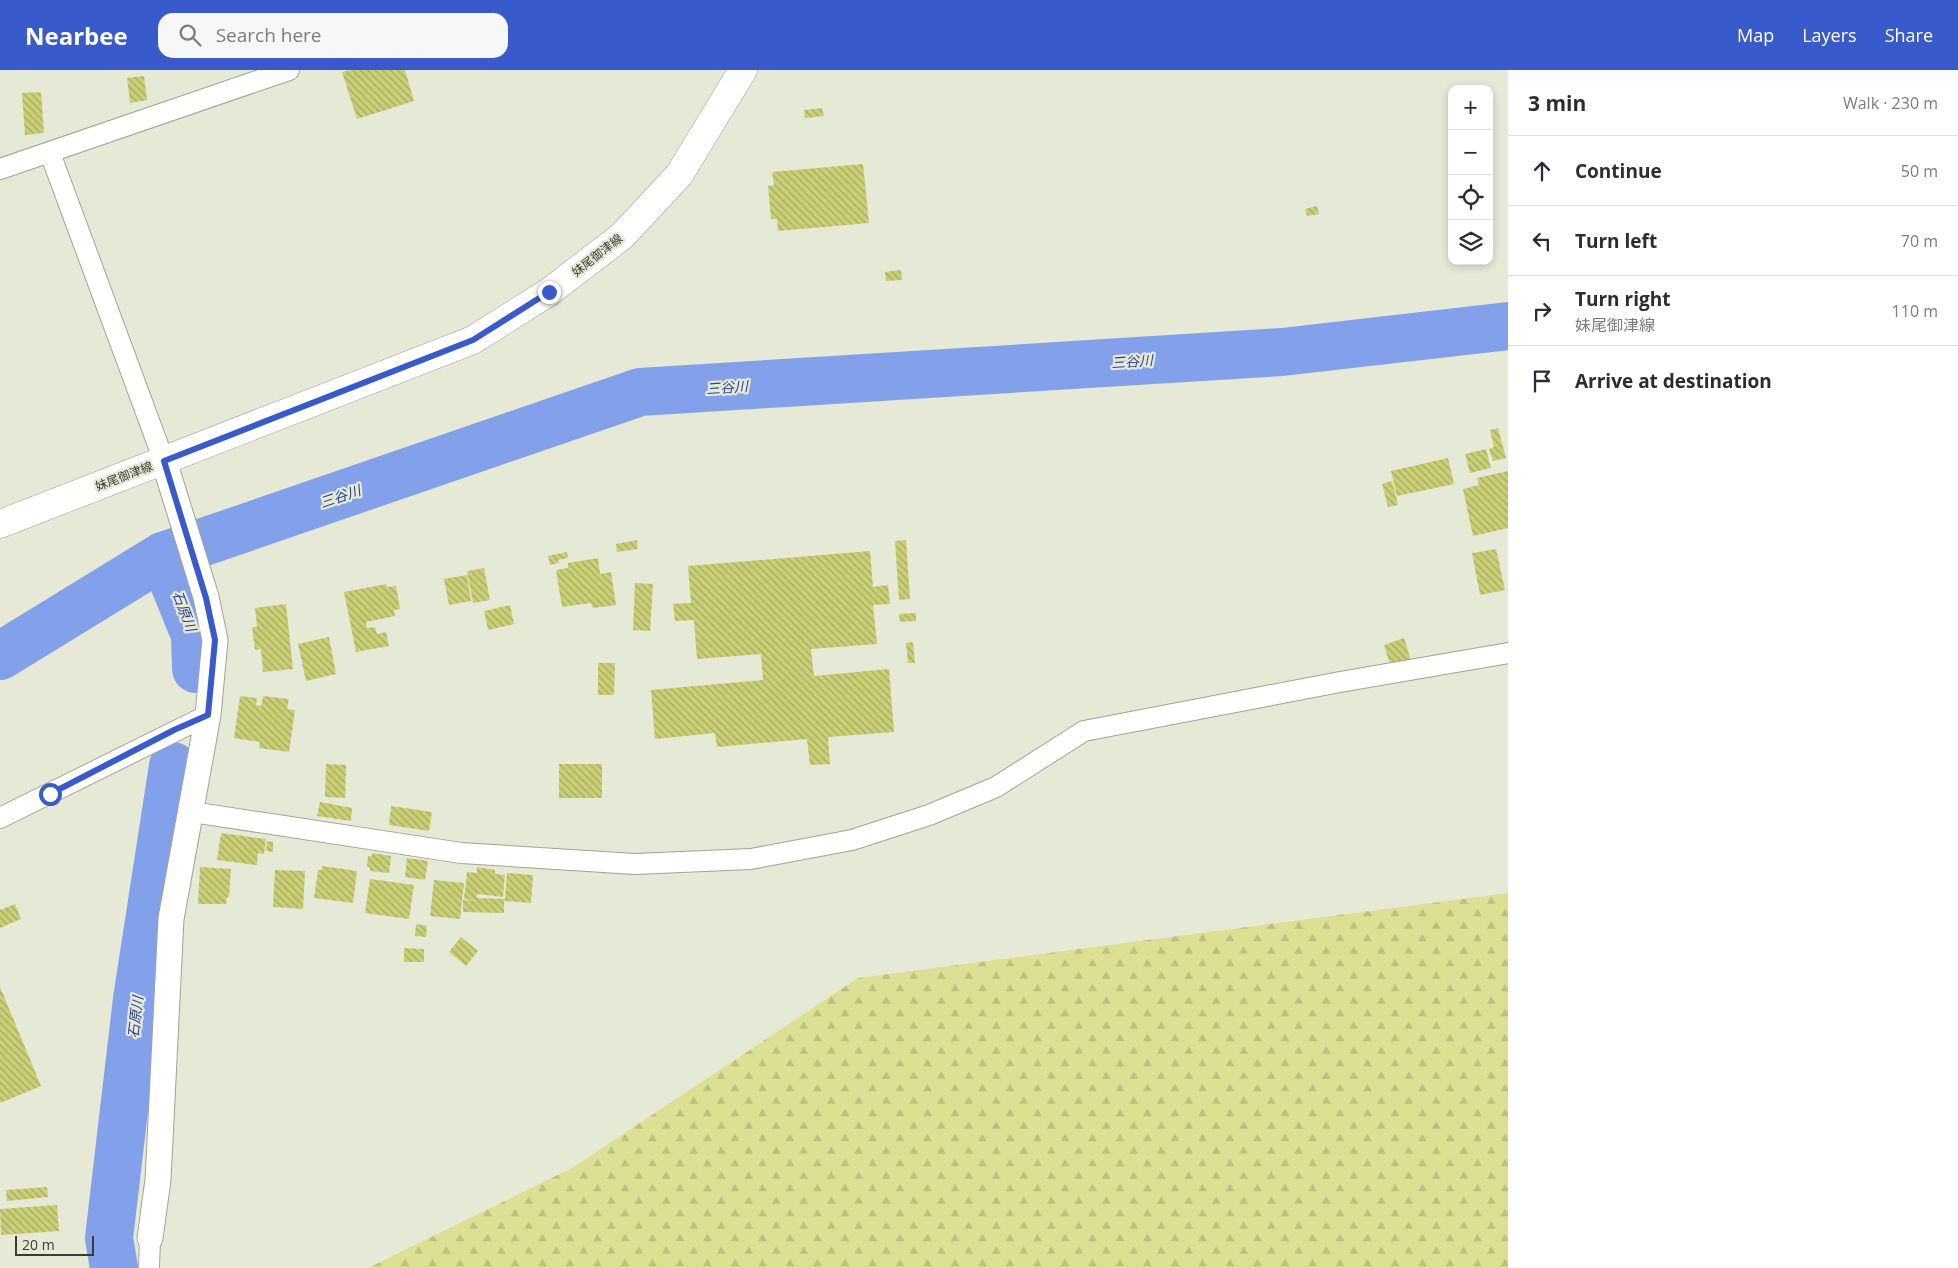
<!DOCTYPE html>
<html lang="en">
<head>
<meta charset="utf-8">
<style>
  :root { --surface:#fff; --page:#f7f7f7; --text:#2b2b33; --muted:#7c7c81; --line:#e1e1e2; --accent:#395acb }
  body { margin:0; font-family:"Open Sans","Noto Sans JP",sans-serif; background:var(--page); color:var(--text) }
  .controls { position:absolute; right:15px; top:15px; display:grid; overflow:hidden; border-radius:10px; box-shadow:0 2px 8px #0003 }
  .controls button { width:45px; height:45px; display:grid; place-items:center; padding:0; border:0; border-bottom:1px solid var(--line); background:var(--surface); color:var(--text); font:25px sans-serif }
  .scale { position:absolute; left:15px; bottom:12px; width:79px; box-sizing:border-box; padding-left:5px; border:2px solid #3a3b34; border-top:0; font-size:14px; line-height:18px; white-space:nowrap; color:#3a3b34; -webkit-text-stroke:4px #e7e9d7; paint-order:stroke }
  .stop { position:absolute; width:15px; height:15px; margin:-11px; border:4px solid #395acb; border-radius:50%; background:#fff }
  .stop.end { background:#395acb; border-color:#fff; box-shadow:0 1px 5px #0008 }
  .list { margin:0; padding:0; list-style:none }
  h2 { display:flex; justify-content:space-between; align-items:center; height:65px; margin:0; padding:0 20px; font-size:21px }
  h2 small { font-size:16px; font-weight:400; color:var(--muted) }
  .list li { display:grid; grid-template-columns:32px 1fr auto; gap:15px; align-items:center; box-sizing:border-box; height:70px; padding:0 20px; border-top:1px solid var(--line) }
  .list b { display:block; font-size:19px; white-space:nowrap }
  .list p { margin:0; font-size:16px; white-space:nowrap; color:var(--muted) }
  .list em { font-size:16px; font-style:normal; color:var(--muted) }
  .icon { flex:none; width:28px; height:28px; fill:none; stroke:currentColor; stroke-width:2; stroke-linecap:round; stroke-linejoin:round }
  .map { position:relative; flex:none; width:1508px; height:1198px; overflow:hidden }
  header { display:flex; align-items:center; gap:30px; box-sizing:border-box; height:70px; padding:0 25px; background:var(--accent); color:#fff }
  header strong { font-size:24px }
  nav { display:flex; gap:28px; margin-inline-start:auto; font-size:18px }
  .search { width:350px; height:45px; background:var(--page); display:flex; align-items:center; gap:12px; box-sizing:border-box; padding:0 18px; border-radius:15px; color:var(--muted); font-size:19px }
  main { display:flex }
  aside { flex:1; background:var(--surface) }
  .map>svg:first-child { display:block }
  .forest { fill:url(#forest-firs) }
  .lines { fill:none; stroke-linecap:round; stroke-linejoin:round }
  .river { stroke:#83a0eb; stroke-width:48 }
  .building { fill:url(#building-back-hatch) }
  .minor-casing { stroke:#a2a493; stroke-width:22 }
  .tertiary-casing { stroke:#a2a493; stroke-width:27 }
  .primary-casing { stroke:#a2a493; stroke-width:29 }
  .minor { stroke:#fff; stroke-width:20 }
  .tertiary { stroke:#fff; stroke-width:25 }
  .primary { stroke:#fff; stroke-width:28 }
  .route { stroke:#395acb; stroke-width:6 }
  .labels { text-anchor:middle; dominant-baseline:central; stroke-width:4.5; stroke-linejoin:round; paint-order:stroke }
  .street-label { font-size:12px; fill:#3a3b34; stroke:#e7e9d7 }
  .water-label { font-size:14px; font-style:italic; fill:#263e95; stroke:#e7e9d7 }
</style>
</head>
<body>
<header>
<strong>Nearbee</strong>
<div class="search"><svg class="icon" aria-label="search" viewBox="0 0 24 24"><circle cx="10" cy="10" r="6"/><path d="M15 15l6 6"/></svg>Search here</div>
<nav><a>Map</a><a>Layers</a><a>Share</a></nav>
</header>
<main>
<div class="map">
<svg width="1508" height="1198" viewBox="0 0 1508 1198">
  <defs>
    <pattern id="forest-firs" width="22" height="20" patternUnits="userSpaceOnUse" patternTransform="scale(1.25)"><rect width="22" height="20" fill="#dbe093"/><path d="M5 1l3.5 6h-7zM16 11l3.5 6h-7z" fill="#bdc17f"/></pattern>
    <pattern id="building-back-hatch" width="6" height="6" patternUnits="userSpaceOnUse" patternTransform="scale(1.25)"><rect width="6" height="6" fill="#c9cf74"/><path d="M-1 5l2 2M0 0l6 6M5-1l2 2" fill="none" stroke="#a4a960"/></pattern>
  </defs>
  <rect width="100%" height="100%" fill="#e7e9d7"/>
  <!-- forest -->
  <polygon class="forest" points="1508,823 1508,1198 368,1198 572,1098 858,908"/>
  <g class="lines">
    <!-- river -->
    <g class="river">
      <polyline points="163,486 195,565 196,599"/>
      <polyline points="0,586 163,486 640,322 1282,282 1508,256"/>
      <polyline points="114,1198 109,1168 137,929 173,696"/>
    </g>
  </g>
  <!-- building -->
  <g class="building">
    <polygon points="350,0 405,0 414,31 357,49 342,2"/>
    <polygon points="144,6 147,30 130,33 127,8"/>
    <polygon points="41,22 44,63 25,65 22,23"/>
    <polygon points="822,38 824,46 805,48 804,40"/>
    <polygon points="863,94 869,153 778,161 777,149 771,149 768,116 774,115 772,102"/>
    <polygon points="1317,136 1319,144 1307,146 1305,139"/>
    <polygon points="901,200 902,210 886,211 885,202"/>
    <polygon points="1498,358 1506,388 1493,391 1489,379 1494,377 1490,360"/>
    <polygon points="1486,379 1491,398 1470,403 1465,384"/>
    <polygon points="1448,388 1454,414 1397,426 1391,401"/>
    <polygon points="1508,401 1508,458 1473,466 1463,419 1479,415 1477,408"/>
    <polygon points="1392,411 1398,435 1388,437 1382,414"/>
    <polygon points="637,470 638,479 617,482 616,474"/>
    <polygon points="906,470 910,529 899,530 895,471"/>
    <polygon points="1496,479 1505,520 1480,525 1472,483"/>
    <polygon points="870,481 873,517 888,515 890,534 873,535 877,574 811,579 814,606 889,599 894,662 828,667 830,694 810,695 807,669 717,677 715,663 655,669 651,620 763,610 761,584 697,589 694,550 675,551 673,534 691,533 688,496"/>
    <polygon points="567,482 568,488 558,490 559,493 550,495 548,486"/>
    <polygon points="598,488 600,504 611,502 616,535 593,538 591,533 562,537 556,500 568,498 568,493"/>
    <polygon points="484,498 490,530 473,533 467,501"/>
    <polygon points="467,505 471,531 449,535 444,509"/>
    <polygon points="635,513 653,514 650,561 633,560"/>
    <polygon points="386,514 387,517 396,516 400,539 394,540 395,546 366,552 367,558 375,557 377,564 386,562 389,576 356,582 344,522"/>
    <polygon points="286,534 293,599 263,602 261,579 255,580 252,557 257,557 255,538"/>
    <polygon points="510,535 514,554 488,560 484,541"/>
    <polygon points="916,543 916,551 900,552 899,544"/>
    <polygon points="329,567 336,604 306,611 298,574"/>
    <polygon points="1404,568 1412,594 1392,601 1384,575"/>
    <polygon points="913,572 915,593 908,593 906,573"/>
    <polygon points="598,593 615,593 614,625 598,625"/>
    <polygon points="240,626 257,628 256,635 261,636 263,626 289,629 287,639 295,640 289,682 259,678 260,672 234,668"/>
    <polygon points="326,694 346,695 345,728 325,727"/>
    <rect x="559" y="694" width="43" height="34"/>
    <polygon points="320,732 352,738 351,751 317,746"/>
    <polygon points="391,736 432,742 429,761 389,755"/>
    <polygon points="221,763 266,769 264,784 258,783 257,795 217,790"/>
    <polygon points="267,771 273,772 273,782 266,781"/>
    <polygon points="372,783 391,786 389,803 370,801 370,797 367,797 368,786 372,786"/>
    <polygon points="407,788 428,791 425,810 405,807"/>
    <polygon points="322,796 357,801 353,833 314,828 318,800 322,800"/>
    <polygon points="200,797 231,799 229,827 227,827 226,834 198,834"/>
    <polygon points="477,797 495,800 495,804 505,805 503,827 477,824 477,828 505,829 507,803 533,805 531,833 504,831 504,843 463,842 463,830 478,831 464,829 467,802 477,803"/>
    <polygon points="275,800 305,801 303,839 273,837"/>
    <polygon points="370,809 414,815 409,849 365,843"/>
    <polygon points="434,810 464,813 460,849 430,846"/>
    <polygon points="15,834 21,849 0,858 0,840"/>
    <polygon points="416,854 427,856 426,867 415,866"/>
    <polygon points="461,867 478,881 466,896 449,882"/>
    <polygon points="404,878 424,879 424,892 404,892"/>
    <polygon points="0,917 41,1016 0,1033"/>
    <polygon points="47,1117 48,1127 7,1131 6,1120"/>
    <polygon points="57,1135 59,1161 1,1165 0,1139"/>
  </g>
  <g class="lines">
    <defs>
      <g id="minor">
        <polyline points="50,83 164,391"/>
        <polyline points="0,99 289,0"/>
        <polyline points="192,742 461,783 635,794 751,789 852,770 929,745 996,717 1084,661 1340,612 1508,583"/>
        <polyline points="0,748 208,645"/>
        <polyline points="149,1198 150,1168"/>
      </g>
      <polyline id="tertiary" points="150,1168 158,1110 171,849 208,645 215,570 206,527 164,391"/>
      <polyline id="primary" points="0,454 473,270 549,222 622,166 679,105 743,0"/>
    </defs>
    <!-- minor casing -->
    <use href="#minor" class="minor-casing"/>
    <!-- tertiary casing -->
    <use href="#tertiary" class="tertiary-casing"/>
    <!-- primary casing -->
    <use href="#primary" class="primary-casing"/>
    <!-- minor -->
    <use href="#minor" class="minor"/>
    <!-- tertiary -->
    <use href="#tertiary" class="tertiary"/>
    <!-- primary -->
    <use href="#primary" class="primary"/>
  </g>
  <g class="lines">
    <!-- route -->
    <polyline class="route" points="50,724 174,660 208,645 215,570 206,528 164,391 473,270 549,222"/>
  </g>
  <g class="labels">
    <!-- street labels -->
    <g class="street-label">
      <text transform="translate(597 185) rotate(-38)">妹尾御津線</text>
      <text transform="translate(124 406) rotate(-21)">妹尾御津線</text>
    </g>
    <!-- water labels -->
    <g class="water-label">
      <text transform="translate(1132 291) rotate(-4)">三谷川</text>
      <text transform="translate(727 317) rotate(-4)">三谷川</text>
      <text transform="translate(340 426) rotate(-19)">三谷川</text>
      <text transform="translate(185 541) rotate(69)">石原川</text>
      <text transform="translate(135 947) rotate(-83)">石原川</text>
    </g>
  </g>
</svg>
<div class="controls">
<button>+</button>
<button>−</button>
<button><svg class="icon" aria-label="locate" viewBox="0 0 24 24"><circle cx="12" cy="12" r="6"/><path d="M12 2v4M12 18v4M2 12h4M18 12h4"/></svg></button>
<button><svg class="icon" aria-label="layers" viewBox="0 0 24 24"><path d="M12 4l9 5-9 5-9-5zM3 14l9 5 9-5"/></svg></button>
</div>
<div class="scale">20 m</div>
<div class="stop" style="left:50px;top:724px"></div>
<div class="stop end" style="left:549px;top:222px"></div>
</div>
<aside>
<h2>3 min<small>Walk · 230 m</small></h2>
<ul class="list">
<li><svg class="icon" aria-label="ahead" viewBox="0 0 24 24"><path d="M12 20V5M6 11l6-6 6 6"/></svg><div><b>Continue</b></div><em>50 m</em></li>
<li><svg class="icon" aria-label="left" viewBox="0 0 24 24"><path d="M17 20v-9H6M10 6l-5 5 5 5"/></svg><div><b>Turn left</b></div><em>70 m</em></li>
<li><svg class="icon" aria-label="right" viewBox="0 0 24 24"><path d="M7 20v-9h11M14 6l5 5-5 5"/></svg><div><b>Turn right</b><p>妹尾御津線</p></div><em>110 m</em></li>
<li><svg class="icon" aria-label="arrive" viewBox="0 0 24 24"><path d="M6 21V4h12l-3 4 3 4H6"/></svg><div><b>Arrive at destination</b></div></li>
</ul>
</aside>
</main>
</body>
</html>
